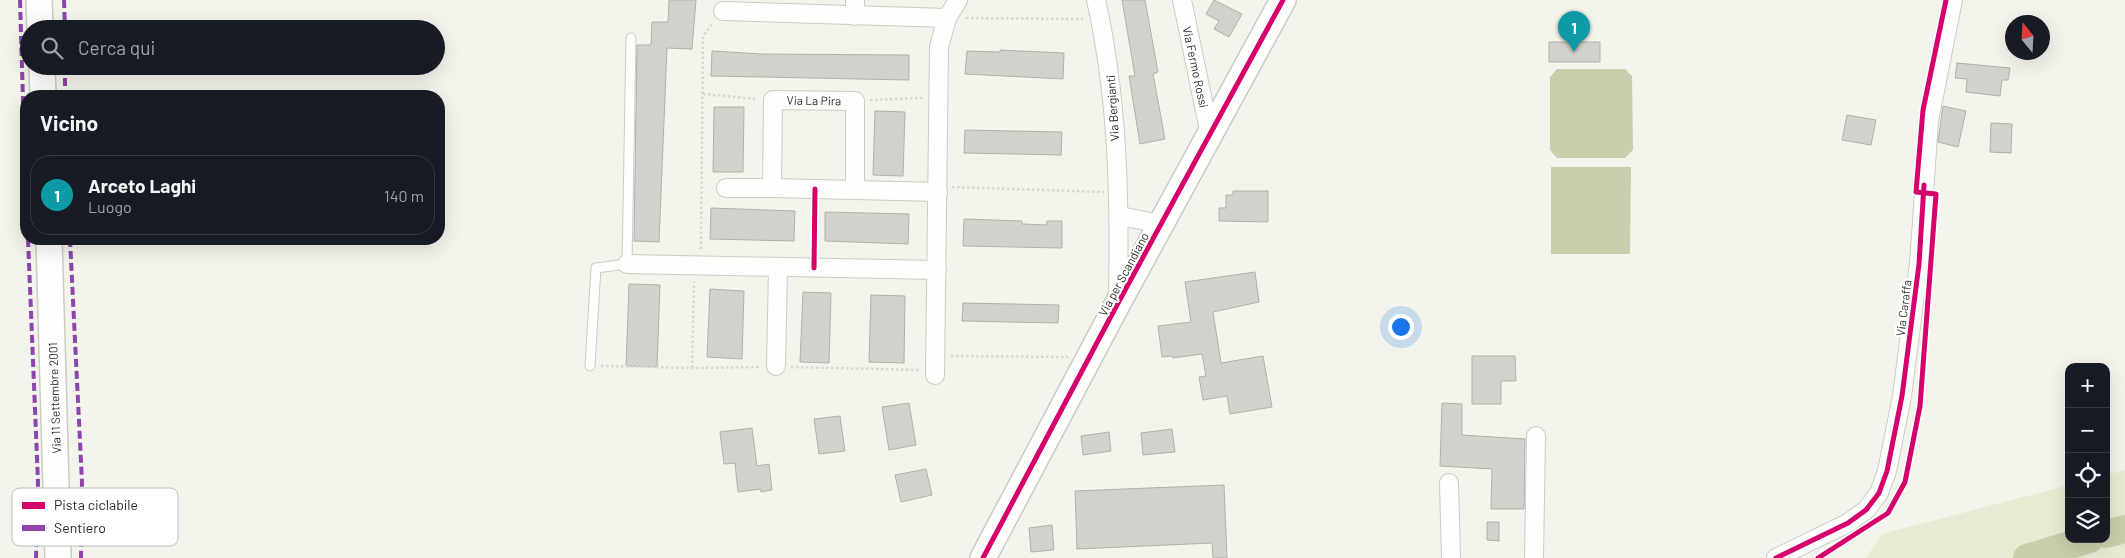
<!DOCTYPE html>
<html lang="it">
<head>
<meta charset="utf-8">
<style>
  :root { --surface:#171b24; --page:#20242c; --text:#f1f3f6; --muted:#9ea1a6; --line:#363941; --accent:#7c3aed }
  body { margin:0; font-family:Barlow,sans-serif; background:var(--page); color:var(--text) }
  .controls { position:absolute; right:15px; bottom:15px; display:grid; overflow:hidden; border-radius:10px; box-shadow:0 5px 20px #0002 }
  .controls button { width:45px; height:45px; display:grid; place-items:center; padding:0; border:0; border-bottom:1px solid var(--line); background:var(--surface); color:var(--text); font:25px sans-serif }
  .compass { position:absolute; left:2005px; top:15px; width:45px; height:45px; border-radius:50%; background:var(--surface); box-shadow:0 5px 20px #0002; rotate:342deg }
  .you { position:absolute; left:1400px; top:326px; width:18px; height:18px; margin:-12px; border:4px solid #fff; border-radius:50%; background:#1a73e8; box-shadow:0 0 0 8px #1a73e833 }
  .badge { display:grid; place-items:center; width:32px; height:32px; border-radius:50%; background:var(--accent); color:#fff; font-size:16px; font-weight:700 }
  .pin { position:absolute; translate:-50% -41px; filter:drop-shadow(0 1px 2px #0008) }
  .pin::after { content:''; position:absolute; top:26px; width:18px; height:15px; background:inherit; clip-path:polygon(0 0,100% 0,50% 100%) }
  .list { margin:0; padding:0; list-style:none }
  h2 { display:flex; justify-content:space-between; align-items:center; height:65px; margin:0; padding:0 20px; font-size:21px }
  h2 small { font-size:16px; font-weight:400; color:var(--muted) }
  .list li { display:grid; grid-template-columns:32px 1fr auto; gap:15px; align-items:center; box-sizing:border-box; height:80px; margin:0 10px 10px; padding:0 10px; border:1px solid var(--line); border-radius:20px }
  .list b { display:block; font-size:19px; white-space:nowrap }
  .list p { margin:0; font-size:16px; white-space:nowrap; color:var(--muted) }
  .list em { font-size:16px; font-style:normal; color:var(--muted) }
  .icon { flex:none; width:28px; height:28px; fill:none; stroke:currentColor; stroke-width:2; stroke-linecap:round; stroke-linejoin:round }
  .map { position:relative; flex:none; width:2125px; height:558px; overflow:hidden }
  .search { position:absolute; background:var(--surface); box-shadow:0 5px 20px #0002; left:20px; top:20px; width:425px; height:55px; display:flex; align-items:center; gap:12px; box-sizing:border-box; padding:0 18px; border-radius:28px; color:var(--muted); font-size:19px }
  .panel { position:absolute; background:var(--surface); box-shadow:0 5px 20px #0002; left:20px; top:90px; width:425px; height:155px; border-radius:20px }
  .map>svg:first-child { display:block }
  .green { fill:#e9ecd3 }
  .water { fill:#cacead }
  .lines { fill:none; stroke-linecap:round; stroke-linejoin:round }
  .river { stroke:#cacead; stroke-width:28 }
  .building { fill:#d1d2cb; stroke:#b1b1ab }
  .lane-casing { stroke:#cbccc5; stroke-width:11 }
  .street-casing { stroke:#cbccc5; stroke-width:20 }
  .secondary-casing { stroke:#cbccc5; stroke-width:28 }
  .path { stroke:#d7d7d5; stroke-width:2.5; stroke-dasharray:2.5 2.5; stroke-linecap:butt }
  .lane { stroke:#fdfdfc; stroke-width:9 }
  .street { stroke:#fdfdfc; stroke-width:18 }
  .secondary { stroke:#fdfdfc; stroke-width:25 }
  .quiet { stroke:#8e44ad; stroke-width:4; stroke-dasharray:8 4; stroke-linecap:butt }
  .cycleway-casing { stroke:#fff; stroke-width:8 }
  .cycleway { stroke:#d6006c; stroke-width:5 }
  .labels { text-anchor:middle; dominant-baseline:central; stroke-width:4.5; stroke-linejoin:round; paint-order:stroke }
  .street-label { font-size:12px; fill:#292a23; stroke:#fff }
  .key { fill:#fff; stroke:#bfbfbd; stroke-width:1 }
  .key-label { font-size:14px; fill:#292a23 }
</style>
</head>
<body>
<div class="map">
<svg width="2125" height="558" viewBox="0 0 2125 558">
  <rect width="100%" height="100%" fill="#f3f4eb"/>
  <!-- green -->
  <polygon class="green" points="2125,470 2125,558 1866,558 1882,534 2069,485 2069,539 2106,539 2106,475"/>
  <!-- water -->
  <g class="water">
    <polygon points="1557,69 1625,69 1632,76 1633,150 1625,158 1557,158 1550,150 1550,77"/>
    <polygon points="1551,167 1631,167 1630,254 1551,254"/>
  </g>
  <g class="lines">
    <!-- river -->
    <g class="river">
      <polyline points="2106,534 2125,529"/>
      <polyline points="2027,558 2090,539"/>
    </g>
  </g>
  <!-- building -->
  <g class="building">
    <polygon points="669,0 696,0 692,49 667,48 659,242 634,241 637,45 651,45 652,22 668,22"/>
    <polygon points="1122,0 1145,0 1158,72 1153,74 1165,139 1140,144 1129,76 1135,76"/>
    <polygon points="1214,0 1242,14 1229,37 1214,29 1219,21 1206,14"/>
    <rect x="1549" y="42" width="51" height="20"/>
    <polygon points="1000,50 1064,53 1063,79 965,74 967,51 1000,52"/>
    <polygon points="712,51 762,54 909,55 909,80 711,76"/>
    <polygon points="1957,63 2010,68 2008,80 2002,80 2000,96 1966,92 1967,79 1955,78"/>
    <polygon points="1943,106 1966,111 1958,147 1938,142"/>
    <polygon points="714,107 744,107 743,172 713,172"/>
    <polygon points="875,111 905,112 903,176 873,175"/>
    <polygon points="1847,115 1876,120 1871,145 1842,140"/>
    <polygon points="1991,123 2012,124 2011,153 1990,152"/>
    <polygon points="965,130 1062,132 1061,155 964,153"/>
    <polygon points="1233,191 1268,191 1268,222 1219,221 1219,208 1226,208 1226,195 1233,195"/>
    <polygon points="711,208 795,211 794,241 710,239"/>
    <polygon points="825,212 909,214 908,244 825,241"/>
    <polygon points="964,219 1022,221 1022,224 1047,225 1047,221 1062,221 1062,248 963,246"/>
    <polygon points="1255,272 1259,302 1213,312 1221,363 1263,356 1272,407 1230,414 1227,396 1203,400 1199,377 1206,376 1202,354 1173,358 1173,356 1162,357 1158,326 1191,322 1185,282"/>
    <polygon points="629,284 660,285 657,367 626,366"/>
    <polygon points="710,289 744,291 742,359 707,357"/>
    <polygon points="803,292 831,293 829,363 800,362"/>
    <polygon points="871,295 905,296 904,363 869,362"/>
    <polygon points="963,303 1059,305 1058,323 962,321"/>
    <polygon points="1472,356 1515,356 1516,381 1501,381 1501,404 1472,404"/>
    <polygon points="909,403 916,445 889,450 882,407"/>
    <polygon points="1442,403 1462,404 1462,435 1525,439 1524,509 1491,509 1492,469 1440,466"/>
    <polygon points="840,416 845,451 819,454 814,419"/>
    <polygon points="752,428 757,466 769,464 772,490 761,492 761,489 738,492 735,463 724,464 720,432"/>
    <polygon points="1172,429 1175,452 1143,455 1141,433"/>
    <polygon points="1109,432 1111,451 1083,455 1081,436"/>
    <polygon points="926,469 932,495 901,502 895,475"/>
    <polygon points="1224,485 1227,558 1213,558 1212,543 1077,549 1075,491"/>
    <polygon points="1487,522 1499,522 1499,541 1487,540"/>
    <polygon points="1052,525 1054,550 1031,552 1029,528"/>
  </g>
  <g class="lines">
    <defs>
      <polyline id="lane" points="590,366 596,268 627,264 631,38"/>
      <g id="street">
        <polyline points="855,0 855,16"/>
        <path d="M1096,0C1118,98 1120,198 1118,298"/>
        <polyline points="1182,0 1210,135"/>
        <polyline points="723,11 947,18"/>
        <polyline points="726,188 772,188"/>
        <polyline points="855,190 855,101 773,100 772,188 938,192"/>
        <polyline points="1120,216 1161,224"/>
        <polyline points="627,264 937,270"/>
        <polyline points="776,366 778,267"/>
        <polyline points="935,375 939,47 947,18 958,0"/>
        <polyline points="1449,483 1451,558"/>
        <polyline points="1534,558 1536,436"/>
        <polyline points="1776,558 1848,523 1866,510 1879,493 1887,471 1902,396 1919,264 1929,121 1953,0"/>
      </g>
      <g id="secondary">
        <polyline points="39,0 40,29"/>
        <polyline points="42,66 43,96"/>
        <polyline points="49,239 58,558"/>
        <polyline points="983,558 1118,303 1283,0"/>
      </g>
    </defs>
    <!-- lane casing -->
    <use href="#lane" class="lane-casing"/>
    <!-- street casing -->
    <use href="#street" class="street-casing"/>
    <!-- secondary casing -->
    <use href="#secondary" class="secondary-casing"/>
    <!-- path -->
    <g class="path">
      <polyline points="966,18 1083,19"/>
      <polyline points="703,94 757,99"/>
      <polyline points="870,100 922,98"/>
      <polyline points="952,187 1104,192"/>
      <polyline points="701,249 703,36 713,23"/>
      <polyline points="814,251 815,204"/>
      <polyline points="951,356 1068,357"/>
      <polyline points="601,366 692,368 761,367"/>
      <polyline points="791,367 921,370"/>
      <polyline points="692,368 694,282"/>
    </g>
    <!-- lane -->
    <use href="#lane" class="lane"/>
    <!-- street -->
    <use href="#street" class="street"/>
    <!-- secondary -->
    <use href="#secondary" class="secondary"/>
    <!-- quiet -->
    <g class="quiet">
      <polyline points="20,0 26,201"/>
      <polyline points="64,0 65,29"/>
      <polyline points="65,66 65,96"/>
      <polyline points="28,239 38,482 36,558"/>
      <polyline points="70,239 82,482 81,558"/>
    </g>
    <defs>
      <g id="cycleway">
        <polyline points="814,268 815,189"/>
        <polyline points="983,558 1118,303 1283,0"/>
        <polyline points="1776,558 1848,523 1866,510 1879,493 1887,471 1902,396 1919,264 1924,185"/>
        <polyline points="1818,558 1888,513 1905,482 1920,406 1936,194 1916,192 1923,110 1946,0"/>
      </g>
    </defs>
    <!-- cycleway casing -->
    <use href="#cycleway" class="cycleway-casing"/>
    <!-- cycleway -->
    <use href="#cycleway" class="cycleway"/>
  </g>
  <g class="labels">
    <!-- street labels -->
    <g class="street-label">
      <text transform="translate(1196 67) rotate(78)">Via Fermo Rossi</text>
      <text transform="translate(814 100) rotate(1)">Via La Pira</text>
      <text transform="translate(1112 108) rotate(-94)">Via Bergianti</text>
      <text transform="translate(1123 274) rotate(-62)">Via per Scandiano</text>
      <text transform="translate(1903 308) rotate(-83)">Via Caraffa</text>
      <text transform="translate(54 398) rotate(-92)">Via 11 Settembre 2001</text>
    </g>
  </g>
  <!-- legend -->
  <rect x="12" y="488" width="166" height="58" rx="8" class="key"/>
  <rect x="22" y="502" width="23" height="7" fill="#d6006c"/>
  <rect x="22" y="525" width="23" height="6" fill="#8e44ad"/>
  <g class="key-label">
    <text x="54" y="510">Pista ciclabile</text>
    <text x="54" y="533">Sentiero</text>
  </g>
</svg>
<div class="controls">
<button>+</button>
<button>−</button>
<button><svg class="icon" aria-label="locate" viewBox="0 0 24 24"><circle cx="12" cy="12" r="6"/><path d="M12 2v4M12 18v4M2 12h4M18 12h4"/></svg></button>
<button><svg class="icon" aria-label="layers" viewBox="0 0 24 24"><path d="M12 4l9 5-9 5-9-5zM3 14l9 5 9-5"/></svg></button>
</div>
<svg class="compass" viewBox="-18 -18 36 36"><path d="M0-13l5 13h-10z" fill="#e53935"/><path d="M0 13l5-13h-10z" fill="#9ea1a6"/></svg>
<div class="you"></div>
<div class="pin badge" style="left:1574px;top:52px;background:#0f9aa8">1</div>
<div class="search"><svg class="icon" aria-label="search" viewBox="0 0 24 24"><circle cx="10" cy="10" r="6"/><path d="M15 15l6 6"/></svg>Cerca qui</div>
<section class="panel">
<h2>Vicino<small></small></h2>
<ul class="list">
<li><span class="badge" style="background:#0f9aa8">1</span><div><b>Arceto Laghi</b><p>Luogo</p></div><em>140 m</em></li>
</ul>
</section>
</div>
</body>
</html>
